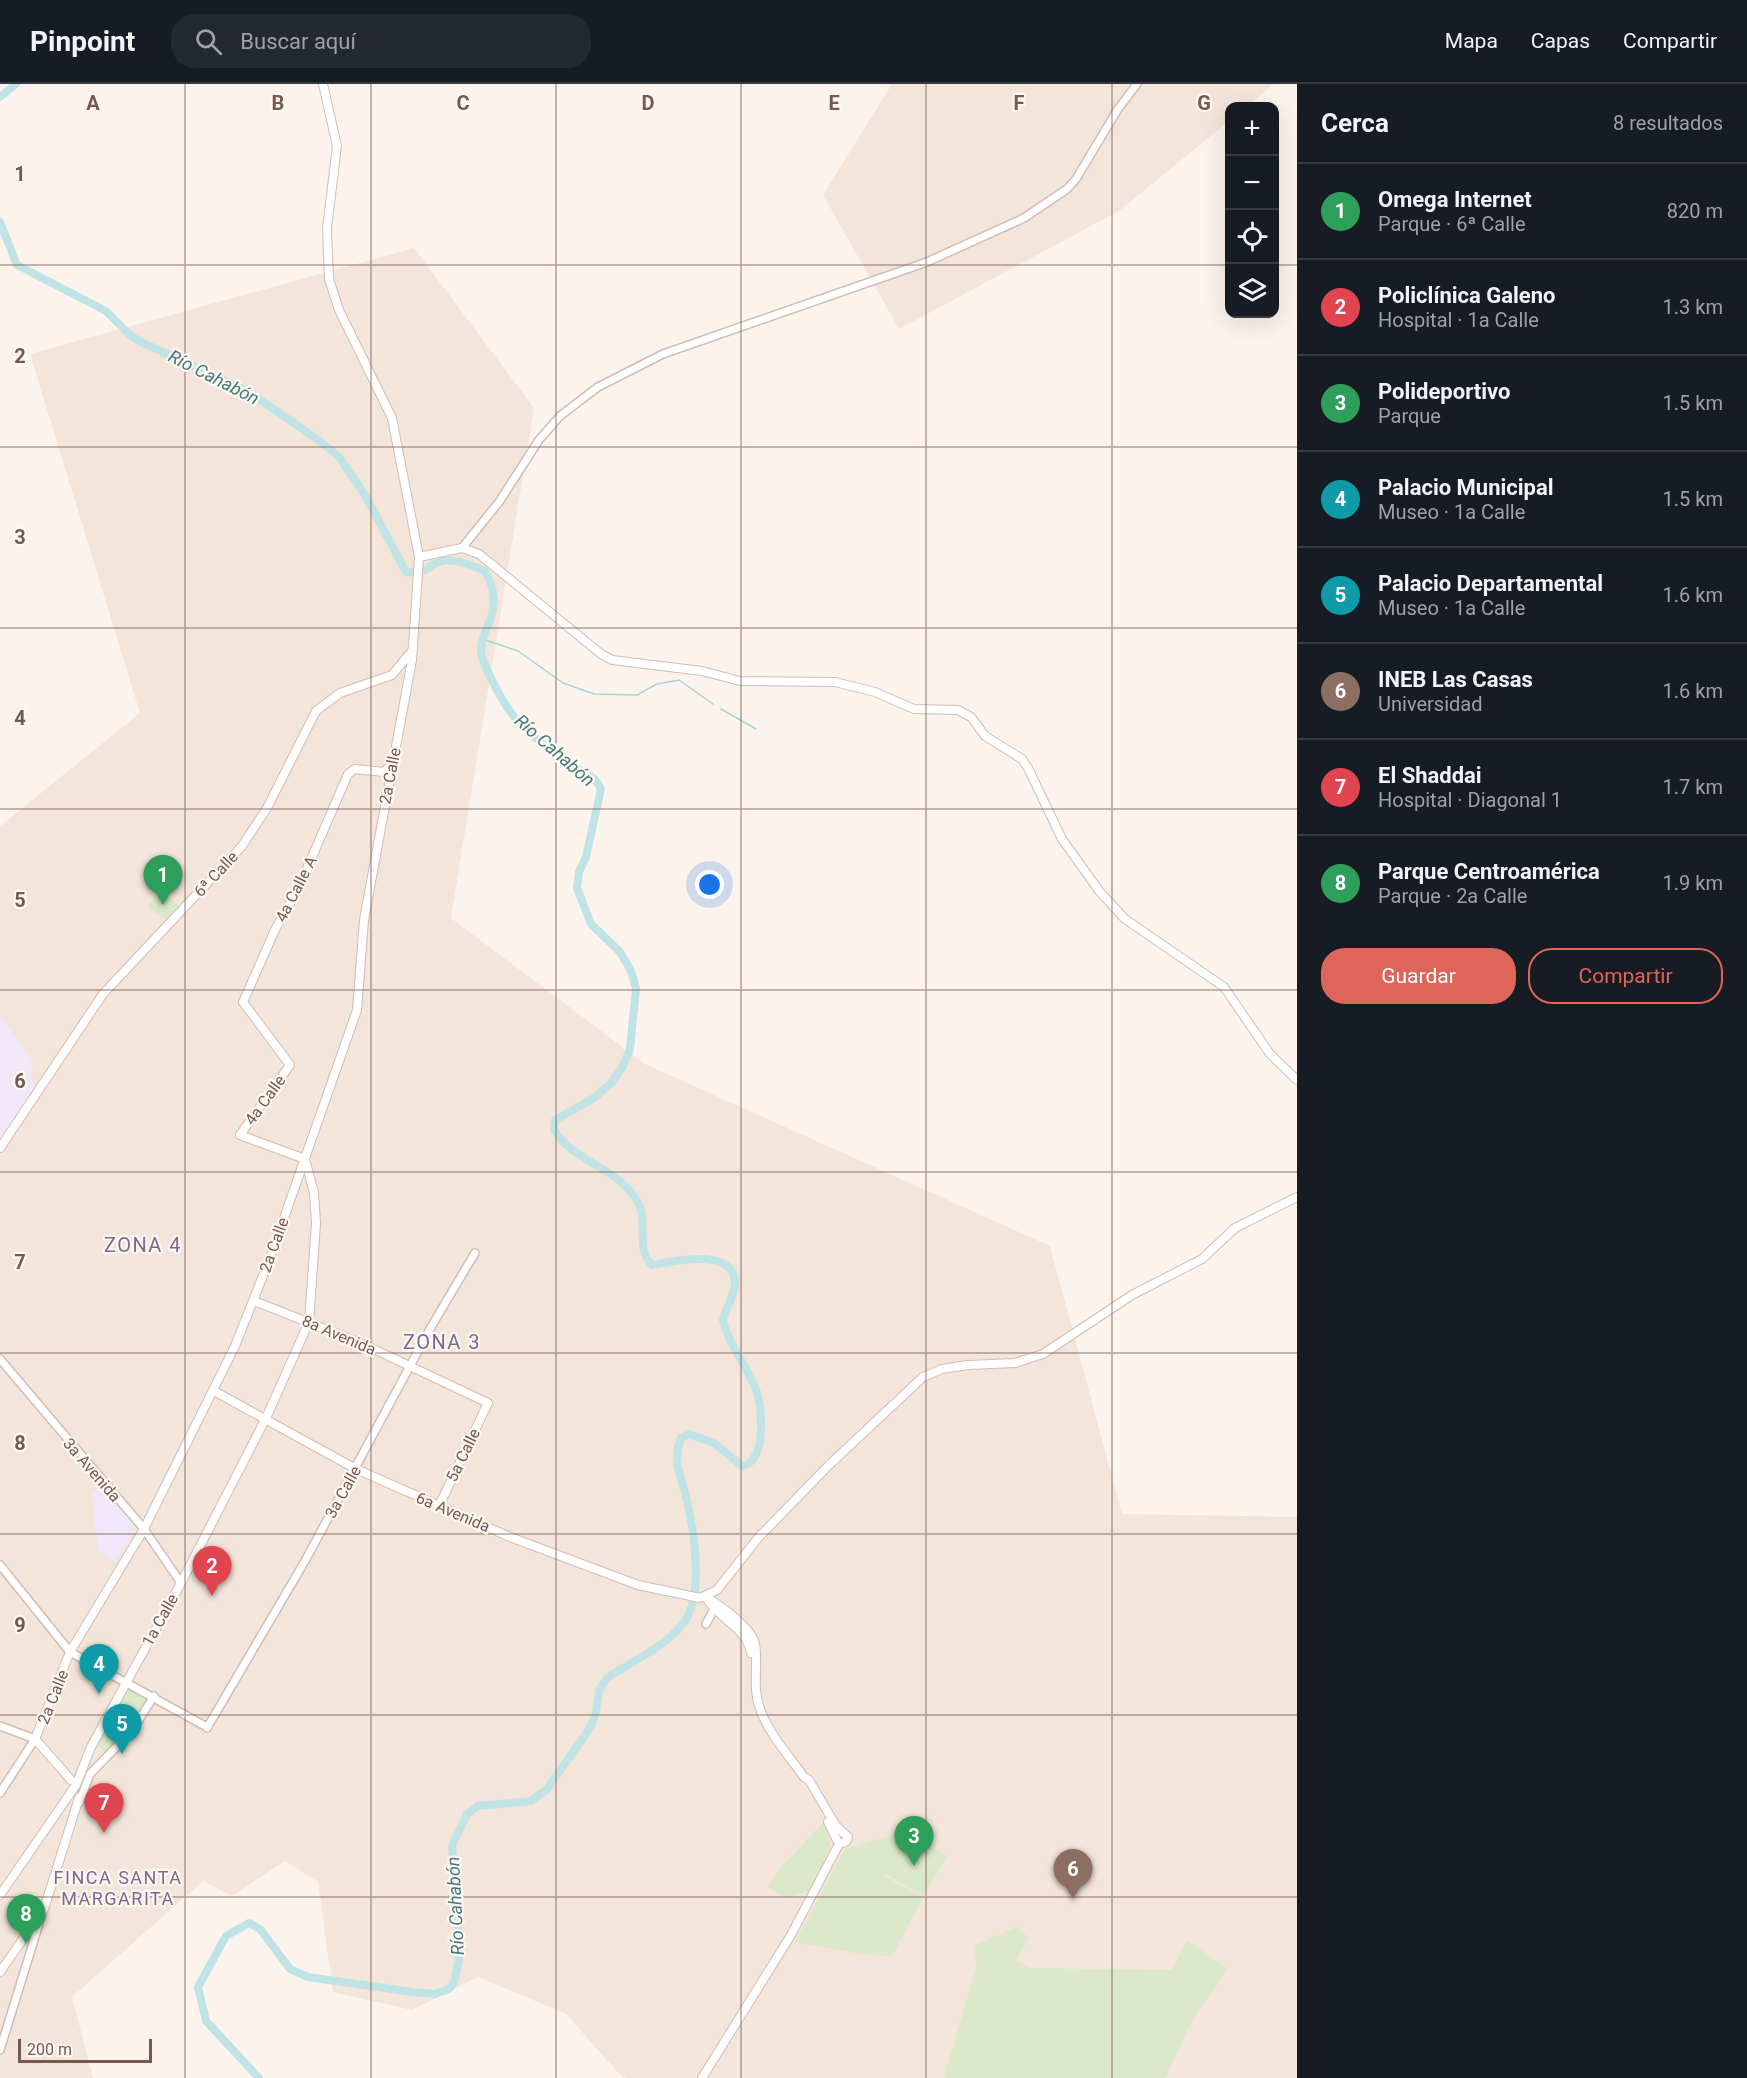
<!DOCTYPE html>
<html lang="es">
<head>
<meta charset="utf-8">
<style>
  :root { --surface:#171b24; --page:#242831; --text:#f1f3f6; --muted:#9ea1a6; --line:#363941; --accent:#de6659 }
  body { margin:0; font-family:Roboto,sans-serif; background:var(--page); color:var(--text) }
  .controls { position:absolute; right:18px; top:18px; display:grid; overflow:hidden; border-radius:12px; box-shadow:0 6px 24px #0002 }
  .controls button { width:54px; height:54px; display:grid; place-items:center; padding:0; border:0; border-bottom:2px solid var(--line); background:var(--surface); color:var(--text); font:30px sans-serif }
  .scale { position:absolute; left:18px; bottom:15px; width:134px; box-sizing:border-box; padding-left:6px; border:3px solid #76584f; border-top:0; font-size:16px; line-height:21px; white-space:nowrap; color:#76584f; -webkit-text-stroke:4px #fef8f2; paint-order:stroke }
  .you { position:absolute; left:710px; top:801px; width:21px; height:21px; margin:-15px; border:4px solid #fff; border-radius:50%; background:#1a73e8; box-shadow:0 0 0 9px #1a73e833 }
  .badge { display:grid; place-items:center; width:39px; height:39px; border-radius:50%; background:var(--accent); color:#fff; font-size:20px; font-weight:700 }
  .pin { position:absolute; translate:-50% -50px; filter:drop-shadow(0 2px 3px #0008) }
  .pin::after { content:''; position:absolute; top:32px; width:21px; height:18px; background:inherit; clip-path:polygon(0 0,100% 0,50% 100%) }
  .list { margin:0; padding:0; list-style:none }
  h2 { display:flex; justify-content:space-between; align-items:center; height:78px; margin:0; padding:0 24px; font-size:26px }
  h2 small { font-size:20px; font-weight:400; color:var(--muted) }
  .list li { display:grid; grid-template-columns:39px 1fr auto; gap:18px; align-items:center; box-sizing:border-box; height:96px; padding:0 24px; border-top:2px solid var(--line) }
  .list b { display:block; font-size:22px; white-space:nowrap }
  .list p { margin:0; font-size:20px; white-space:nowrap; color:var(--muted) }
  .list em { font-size:20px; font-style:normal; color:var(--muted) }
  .actions { display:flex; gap:12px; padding:18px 24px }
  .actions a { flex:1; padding:14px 0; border:2px solid var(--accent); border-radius:24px; text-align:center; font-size:21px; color:var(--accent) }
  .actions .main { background:var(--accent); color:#fff }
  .icon { flex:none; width:33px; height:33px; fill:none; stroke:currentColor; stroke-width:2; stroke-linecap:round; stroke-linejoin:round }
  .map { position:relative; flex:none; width:1297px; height:1994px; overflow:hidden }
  header { display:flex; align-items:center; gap:36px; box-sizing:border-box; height:84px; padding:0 30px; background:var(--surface); border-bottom:2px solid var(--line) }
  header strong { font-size:28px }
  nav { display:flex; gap:33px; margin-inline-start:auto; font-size:21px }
  .search { width:420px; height:54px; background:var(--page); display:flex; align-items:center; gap:15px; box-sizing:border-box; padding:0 21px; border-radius:24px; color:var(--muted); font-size:22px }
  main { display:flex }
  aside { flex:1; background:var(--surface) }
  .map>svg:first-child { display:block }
  .residential { fill:#f3e5da }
  .education { fill:#f0e8f9 }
  .green { fill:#dbe9ca }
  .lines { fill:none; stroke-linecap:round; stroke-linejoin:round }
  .stream { stroke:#a7d5d6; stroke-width:1.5 }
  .river { stroke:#c0e4e5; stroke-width:8 }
  .tertiary-casing { stroke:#d0bdb4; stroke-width:10 }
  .secondary-casing { stroke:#d3bcb1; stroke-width:10 }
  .tertiary { stroke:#fff; stroke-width:7 }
  .secondary { stroke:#fff; stroke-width:8 }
  .grid { fill:none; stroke:#76584f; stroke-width:1.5; stroke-opacity:0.55 }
  .labels { text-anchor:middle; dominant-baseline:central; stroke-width:4.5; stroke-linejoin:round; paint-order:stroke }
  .street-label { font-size:16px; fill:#76584f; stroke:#fef8f2 }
  .water-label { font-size:18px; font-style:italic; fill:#42787a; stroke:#fef8f2 }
  .neighbourhood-label { font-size:18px; letter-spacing:1.5px; fill:#7e6791; stroke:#fef8f2 }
  .quarter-label { font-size:20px; letter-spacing:1.5px; fill:#7e6791; stroke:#fef8f2 }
  .grid-label { font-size:20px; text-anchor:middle; font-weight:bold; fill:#76584f; stroke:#fef8f2; stroke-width:4.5; stroke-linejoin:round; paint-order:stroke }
</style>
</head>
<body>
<header>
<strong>Pinpoint</strong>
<div class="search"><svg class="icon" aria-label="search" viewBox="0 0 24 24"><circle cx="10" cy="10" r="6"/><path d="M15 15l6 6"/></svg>Buscar aquí</div>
<nav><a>Mapa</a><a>Capas</a><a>Compartir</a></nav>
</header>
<main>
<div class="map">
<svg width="1297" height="1994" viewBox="0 0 1297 1994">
  <rect width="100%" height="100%" fill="#fcf4ec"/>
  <!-- residential -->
  <g class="residential">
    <polygon points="892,0 1274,0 1247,22 1230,22 1229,37 1119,127 899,245 823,111"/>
    <polygon points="414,164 534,324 451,834 645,980 1050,1162 1122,1430 1297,1433 1297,1994 626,1994 621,1992 566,1930 478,1893 412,1926 333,1908 318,1798 285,1777 232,1812 203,1797 72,1913 93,1994 0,1994 0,742 140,629 30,270"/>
  </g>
  <!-- education -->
  <g class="education">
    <polygon points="0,932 25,965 32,977 31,996 39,1002 0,1059"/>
    <polygon points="102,1400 137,1444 115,1478 98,1467 92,1410"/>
  </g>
  <!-- green -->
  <g class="green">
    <polygon points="162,807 179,823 166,836 150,825 148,820"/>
    <polygon points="130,1604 147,1612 147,1615 135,1637 106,1668 96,1661 126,1605"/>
    <path d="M824,1738C837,1771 827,1778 811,1806L786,1814L768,1803L779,1785Z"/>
    <polygon points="893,1751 907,1752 892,1773 909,1751 947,1772 923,1812 884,1789 886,1793 923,1813 892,1872 865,1871 795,1858 845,1765"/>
    <polygon points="1017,1843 1029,1854 1016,1877 1031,1884 1172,1886 1187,1856 1227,1885 1193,1935 1165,1994 944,1994 977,1880 973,1862"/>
  </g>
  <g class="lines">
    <!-- stream -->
    <g class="stream">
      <polyline points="482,555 518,567 563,599 594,610 637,611 657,600 679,596 713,620"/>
      <polyline points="721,625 756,645"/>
    </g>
    <!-- river -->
    <g class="river">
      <polyline points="0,13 16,0"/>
      <path d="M0,138L17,181L106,227L130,251L141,258L249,308L321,358L339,373L365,411L406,488C428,490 426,482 442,477C455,474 474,482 485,487C511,533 470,549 484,579C492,597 504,621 516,635C528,650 554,668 570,680C582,688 594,690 601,705L586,773L579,788L577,804L591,840L620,868L631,887L636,904L630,965L623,982L612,998L594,1014L555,1036L554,1045C571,1078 619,1082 639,1120C648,1139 635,1165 652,1181C673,1178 730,1163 735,1196C736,1210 726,1223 723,1236C728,1260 746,1281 755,1303C763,1321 767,1378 742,1382L714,1359L689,1350L681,1354C672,1378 681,1392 687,1416C694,1448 705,1514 682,1541C664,1563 631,1578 607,1594L599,1606L596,1629L590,1644L547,1705L531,1717L478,1722L467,1730L452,1762L460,1869L454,1899L449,1905L435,1910L413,1908L308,1893L290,1885L260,1845L249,1839L226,1852L198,1903L206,1937L259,1994"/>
    </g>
    <defs>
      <g id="tertiary">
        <polyline points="462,464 499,418 539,356 560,332 598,303 663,270 927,178 1024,134 1067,105 1076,95 1118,25 1137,0"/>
        <polyline points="0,1275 144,1445 181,1499"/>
        <polyline points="0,1481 70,1568 205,1642"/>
        <polyline points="706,1540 714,1525"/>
        <polyline points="0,1642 35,1655 0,1709"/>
        <polyline points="207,1644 305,1477 431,1243 475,1169"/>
        <polyline points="79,1719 90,1690 132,1647 154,1612"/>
        <polyline points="0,1966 42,1830"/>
      </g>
      <g id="secondary">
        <polyline points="419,473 462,464 479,470 601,570 612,576 702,587 740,597 835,598 875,608 914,625 958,626 971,633 985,652 1022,675 1028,684 1062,755 1100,808 1125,835 1224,903 1270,970 1297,996"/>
        <polyline points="0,1064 103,910 242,762 267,724 316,627 340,609 392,591 412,567"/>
        <polyline points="305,1075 240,1051 290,981 243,918 275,846 299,803 348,690 355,685 384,688 391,681"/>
        <polyline points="254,1217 363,1260 488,1319 439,1422"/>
        <polyline points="214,1307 356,1385 510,1453 638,1501 700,1514 717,1506 758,1454 829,1381 923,1293 942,1285 968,1281 1015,1279 1043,1270 1132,1211 1202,1175 1235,1144 1297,1113"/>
        <path d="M707,1515C719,1535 747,1544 751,1569"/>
        <polyline points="71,1696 35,1655 70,1568 144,1445 235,1262 270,1174 357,926 364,836 412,576 419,473 392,334 339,226 329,195 327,144 337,62 323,0"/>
        <polyline points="828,1738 839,1760"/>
        <polyline points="0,1811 76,1701 91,1663 181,1499 266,1334 309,1238 316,1139 314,1109 305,1075"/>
        <polyline points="0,1888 44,1825 79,1714"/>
        <path d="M702,1994L791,1851L839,1760L846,1758L848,1753L836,1742L809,1696L804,1693C789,1672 771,1652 761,1628C751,1602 759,1583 755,1560C752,1544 720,1521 706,1513"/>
      </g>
    </defs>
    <!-- tertiary casing -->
    <use href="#tertiary" class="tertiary-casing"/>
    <!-- secondary casing -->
    <use href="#secondary" class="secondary-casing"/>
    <!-- tertiary -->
    <use href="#tertiary" class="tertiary"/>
    <!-- secondary -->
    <use href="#secondary" class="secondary"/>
  </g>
  <!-- grid -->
  <path class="grid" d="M185,0V1994M371,0V1994M556,0V1994M741,0V1994M926,0V1994M1112,0V1994M0,181H1230M1274,181H1297M0,363H1297M0,544H1297M0,725H1297M0,906H1297M0,1088H1297M0,1269H1297M0,1450H1297M0,1631H1297M0,1813H1297"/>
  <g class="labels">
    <!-- street labels -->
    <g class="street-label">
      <text transform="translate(390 692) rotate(-79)">2a Calle</text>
      <text transform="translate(216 790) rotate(-47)">6ª Calle</text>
      <text transform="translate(296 805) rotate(-63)">4a Calle A</text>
      <text transform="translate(265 1016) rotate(-54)">4a Calle</text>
      <text transform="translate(274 1161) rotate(-70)">2a Calle</text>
      <text transform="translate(339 1251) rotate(23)">8a Avenida</text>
      <text transform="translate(463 1371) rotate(-64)">5a Calle</text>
      <text transform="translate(92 1386) rotate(49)">3a Avenida</text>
      <text transform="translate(343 1408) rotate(-61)">3a Calle</text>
      <text transform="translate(453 1428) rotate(23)">6a Avenida</text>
      <text transform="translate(160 1536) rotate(-61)">1a Calle</text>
      <text transform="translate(53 1613) rotate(-68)">2a Calle</text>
    </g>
    <!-- water labels -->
    <g class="water-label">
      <text transform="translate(214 293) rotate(27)">Río Cahabón</text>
      <text transform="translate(555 666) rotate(41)">Río Cahabón</text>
      <text transform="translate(455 1822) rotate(-93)">Río Cahabón</text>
    </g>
    <!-- neighbourhood labels -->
    <g class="neighbourhood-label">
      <text x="118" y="1793">FINCA SANTA<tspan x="118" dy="21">MARGARITA</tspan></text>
    </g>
    <!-- quarter labels -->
    <g class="quarter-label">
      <text x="143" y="1161">ZONA 4</text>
      <text x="442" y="1258">ZONA 3</text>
    </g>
  </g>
  <g class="grid-label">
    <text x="93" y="26">A</text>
    <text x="278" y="26">B</text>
    <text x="463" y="26">C</text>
    <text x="648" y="26">D</text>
    <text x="834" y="26">E</text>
    <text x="1019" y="26">F</text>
    <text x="1204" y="26">G</text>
    <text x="20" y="97">1</text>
    <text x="20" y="279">2</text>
    <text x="20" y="460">3</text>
    <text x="20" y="641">4</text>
    <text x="20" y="823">5</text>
    <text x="20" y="1004">6</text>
    <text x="20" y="1185">7</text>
    <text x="20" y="1366">8</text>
    <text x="20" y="1548">9</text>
  </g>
</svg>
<div class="controls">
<button>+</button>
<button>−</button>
<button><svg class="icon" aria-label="locate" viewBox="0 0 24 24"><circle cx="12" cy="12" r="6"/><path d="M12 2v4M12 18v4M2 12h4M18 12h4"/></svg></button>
<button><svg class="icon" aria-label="layers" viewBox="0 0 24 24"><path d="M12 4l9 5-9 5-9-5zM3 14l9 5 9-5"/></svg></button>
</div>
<div class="scale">200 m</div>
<div class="you"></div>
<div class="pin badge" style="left:163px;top:821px;background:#2e9e5b">1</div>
<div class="pin badge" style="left:212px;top:1512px;background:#e0444e">2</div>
<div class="pin badge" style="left:914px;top:1782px;background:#2e9e5b">3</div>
<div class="pin badge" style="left:99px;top:1610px;background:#0f9aa8">4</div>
<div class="pin badge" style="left:122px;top:1670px;background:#0f9aa8">5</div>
<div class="pin badge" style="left:1073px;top:1815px;background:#8d6e63">6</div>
<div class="pin badge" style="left:104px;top:1749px;background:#e0444e">7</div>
<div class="pin badge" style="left:26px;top:1860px;background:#2e9e5b">8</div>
</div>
<aside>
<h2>Cerca<small>8 resultados</small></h2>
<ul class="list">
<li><span class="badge" style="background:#2e9e5b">1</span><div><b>Omega Internet</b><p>Parque · 6ª Calle</p></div><em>820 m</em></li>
<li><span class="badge" style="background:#e0444e">2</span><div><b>Policlínica Galeno</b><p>Hospital · 1a Calle</p></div><em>1.3 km</em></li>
<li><span class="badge" style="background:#2e9e5b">3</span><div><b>Polideportivo</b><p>Parque</p></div><em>1.5 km</em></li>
<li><span class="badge" style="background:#0f9aa8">4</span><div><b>Palacio Municipal</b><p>Museo · 1a Calle</p></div><em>1.5 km</em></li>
<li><span class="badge" style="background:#0f9aa8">5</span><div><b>Palacio Departamental</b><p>Museo · 1a Calle</p></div><em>1.6 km</em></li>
<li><span class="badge" style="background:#8d6e63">6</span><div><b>INEB Las Casas</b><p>Universidad</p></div><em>1.6 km</em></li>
<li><span class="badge" style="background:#e0444e">7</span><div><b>El Shaddai</b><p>Hospital · Diagonal 1</p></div><em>1.7 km</em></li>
<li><span class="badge" style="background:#2e9e5b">8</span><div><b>Parque Centroamérica</b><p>Parque · 2a Calle</p></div><em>1.9 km</em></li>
</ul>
<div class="actions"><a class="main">Guardar</a><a>Compartir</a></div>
</aside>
</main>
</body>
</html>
